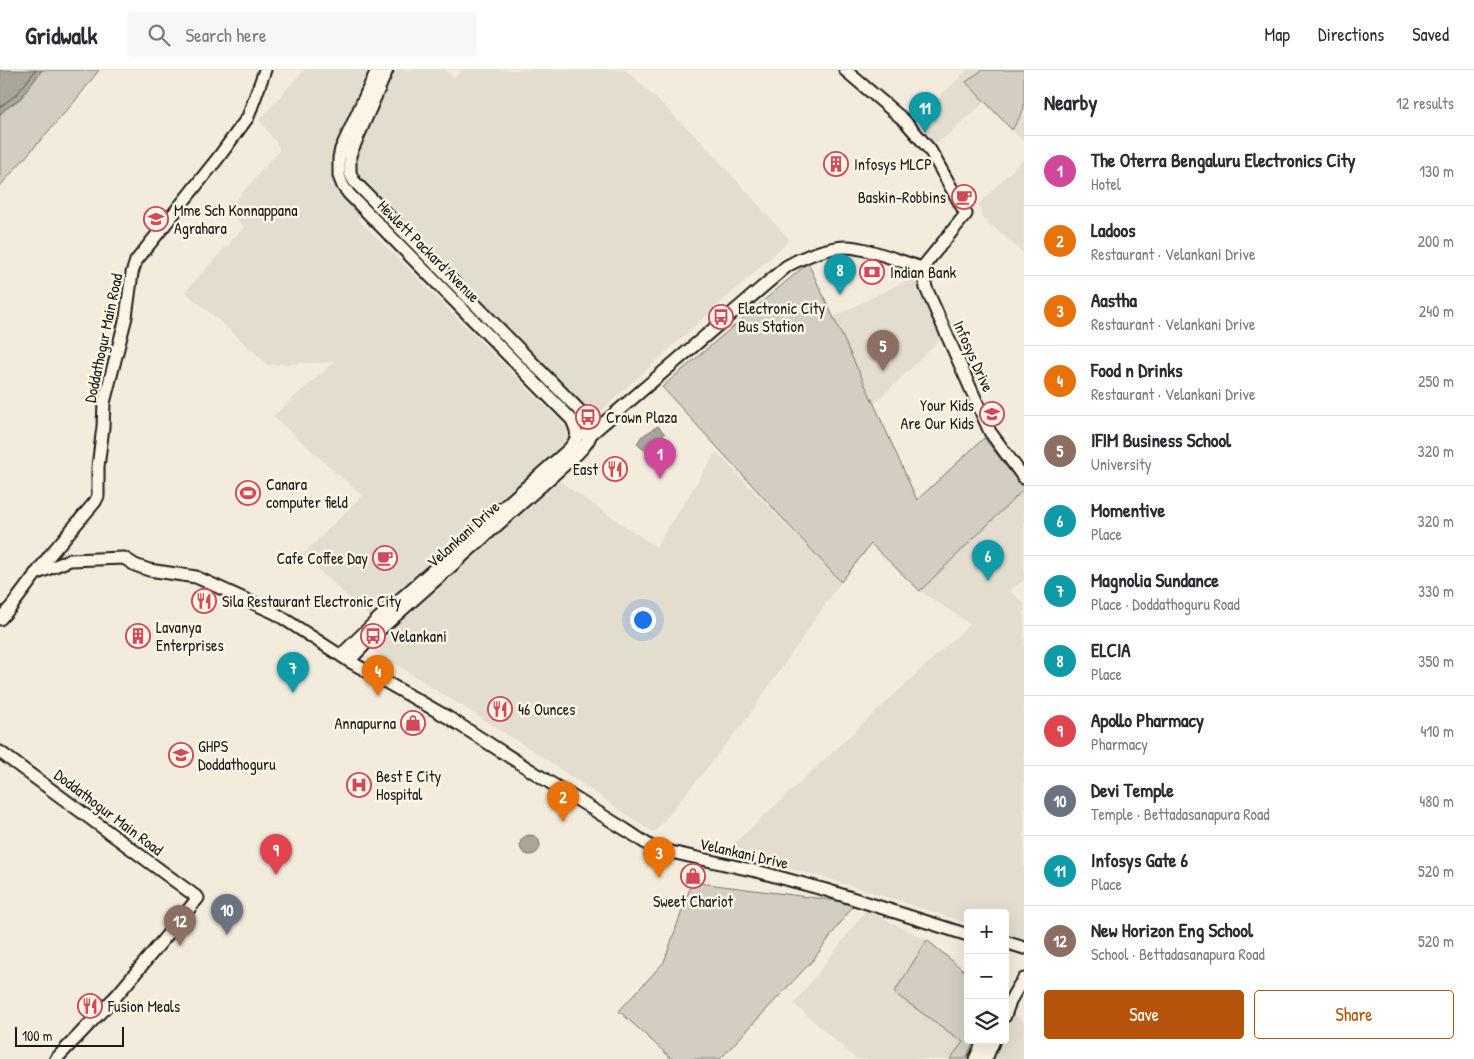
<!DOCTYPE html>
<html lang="en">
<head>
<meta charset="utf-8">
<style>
  :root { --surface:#fff; --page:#f7f7f7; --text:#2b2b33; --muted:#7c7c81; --line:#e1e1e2; --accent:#b45309 }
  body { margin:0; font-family:"Patrick Hand",sans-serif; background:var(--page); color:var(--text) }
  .controls { position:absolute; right:15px; bottom:15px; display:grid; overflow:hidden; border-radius:5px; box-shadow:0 5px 20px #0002 }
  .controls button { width:45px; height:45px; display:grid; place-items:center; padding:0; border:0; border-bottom:1px solid var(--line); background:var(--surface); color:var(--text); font:25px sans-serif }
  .scale { position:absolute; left:15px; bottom:12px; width:109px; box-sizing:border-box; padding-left:5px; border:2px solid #1c1c1c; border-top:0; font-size:14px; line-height:18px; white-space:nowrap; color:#1c1c1c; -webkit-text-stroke:4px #fcf5e5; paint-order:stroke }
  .you { position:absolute; left:642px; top:549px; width:18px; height:18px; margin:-12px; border:4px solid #fff; border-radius:50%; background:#1a73e8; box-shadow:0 0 0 8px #1a73e833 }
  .badge { display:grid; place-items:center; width:32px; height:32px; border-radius:50%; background:var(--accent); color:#fff; font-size:16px; font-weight:700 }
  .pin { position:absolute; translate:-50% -41px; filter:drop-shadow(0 1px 2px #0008) }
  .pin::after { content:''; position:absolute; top:26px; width:18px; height:15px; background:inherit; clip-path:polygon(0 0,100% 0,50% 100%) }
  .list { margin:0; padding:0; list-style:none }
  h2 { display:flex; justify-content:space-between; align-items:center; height:65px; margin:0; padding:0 20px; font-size:21px }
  h2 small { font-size:16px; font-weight:400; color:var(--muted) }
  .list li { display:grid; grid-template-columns:32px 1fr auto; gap:15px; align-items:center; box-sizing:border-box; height:70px; padding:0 20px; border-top:1px solid var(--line) }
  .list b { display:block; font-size:19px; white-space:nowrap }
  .list p { margin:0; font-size:16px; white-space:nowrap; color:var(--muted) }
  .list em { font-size:16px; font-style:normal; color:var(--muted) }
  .actions { display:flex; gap:10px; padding:15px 20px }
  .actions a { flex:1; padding:11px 0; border:1px solid var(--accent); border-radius:5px; text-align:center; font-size:18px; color:var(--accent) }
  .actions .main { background:var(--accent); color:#fff }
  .icon { flex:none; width:28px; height:28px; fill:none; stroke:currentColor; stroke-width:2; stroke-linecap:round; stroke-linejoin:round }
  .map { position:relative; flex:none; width:1024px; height:989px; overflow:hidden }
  header { display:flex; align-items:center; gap:30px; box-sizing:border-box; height:70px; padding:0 25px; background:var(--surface); border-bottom:1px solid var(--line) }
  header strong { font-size:24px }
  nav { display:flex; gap:28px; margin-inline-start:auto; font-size:18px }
  .search { width:350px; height:45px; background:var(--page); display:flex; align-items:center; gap:12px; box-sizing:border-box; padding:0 18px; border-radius:5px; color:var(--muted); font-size:19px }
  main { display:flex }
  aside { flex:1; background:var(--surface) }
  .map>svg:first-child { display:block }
  .built { fill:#e3ddcf }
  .green { fill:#d3cec1; stroke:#78756e }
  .water { fill:#aaa59b; stroke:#716e68 }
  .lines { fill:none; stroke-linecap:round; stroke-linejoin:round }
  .shore { stroke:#55534f; stroke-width:1 }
  .secondary-casing { stroke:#1c1c1c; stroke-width:15 }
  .secondary { stroke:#fcf5e5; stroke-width:11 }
  .labels { text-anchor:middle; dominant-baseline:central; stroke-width:5; stroke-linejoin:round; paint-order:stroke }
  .poi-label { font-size:16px; fill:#1c1c1c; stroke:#fcf5e5; text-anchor:start }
  .street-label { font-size:16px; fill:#1c1c1c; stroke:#fcf5e5 }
</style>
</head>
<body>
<header>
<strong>Gridwalk</strong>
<div class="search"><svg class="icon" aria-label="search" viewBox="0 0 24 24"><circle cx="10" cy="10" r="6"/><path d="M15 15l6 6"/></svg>Search here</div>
<nav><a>Map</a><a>Directions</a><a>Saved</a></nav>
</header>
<main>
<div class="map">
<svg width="1024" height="989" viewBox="0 0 1024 989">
  <rect width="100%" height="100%" fill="#f3ecdd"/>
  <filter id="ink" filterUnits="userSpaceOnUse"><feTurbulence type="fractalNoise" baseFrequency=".02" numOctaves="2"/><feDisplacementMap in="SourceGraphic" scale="10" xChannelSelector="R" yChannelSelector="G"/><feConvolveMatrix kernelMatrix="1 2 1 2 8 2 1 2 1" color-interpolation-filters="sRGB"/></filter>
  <g filter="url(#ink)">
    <!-- built -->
    <g class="built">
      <polygon points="304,0 445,0 454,8 462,0 626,0 701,71 790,170 593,348 376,131 358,149 568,359 567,373 370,547 302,485 362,426 273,346 334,292 268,295 231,261 185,222 244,157 227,140 278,82 279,79 278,75 259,50"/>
      <polygon points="967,0 1024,0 1024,72 985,32 942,70 934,73 915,51"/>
      <polygon points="1024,88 1024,184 982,147 979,134"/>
      <polygon points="915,206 943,267 874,334 833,247"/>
      <polygon points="716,382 841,512 745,651 654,763 532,680 371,579 556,409 656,477"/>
      <polygon points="1024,420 1024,510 1010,521 1024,533 1024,870 1005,864 1005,843 968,843 968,853 833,810 725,782 970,554 920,521"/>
      <polygon points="866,840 927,870 895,923 963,973 950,989 856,989 794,934"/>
      <polygon points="1005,939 1024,951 1024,989 966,989 974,970 1005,970"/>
    </g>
    <!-- green -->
    <g class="green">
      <polygon points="42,0 99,0 76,30 0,116 0,45 3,41 21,28"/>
      <polygon points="982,0 1024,0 1024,39 1012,60 966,12"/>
      <polygon points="808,193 874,334 917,430 984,368 1024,419 920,521 871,474 841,512 662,317"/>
      <polygon points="692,812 855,833 813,890 720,989 672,989 619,941 664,892"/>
      <polygon points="927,870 968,904 968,970 974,970 966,989 950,989 963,972 894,923"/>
    </g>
    <!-- water -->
    <g class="water">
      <polygon points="0,0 42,0 21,28 3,41 0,45"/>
      <polygon points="658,356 665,364 644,380 637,374 641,367"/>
      <circle cx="530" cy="775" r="10"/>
    </g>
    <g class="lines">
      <!-- shore -->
      <polyline class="shore" points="0,37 17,24 36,0"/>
      <defs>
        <g id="secondary">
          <polyline points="845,0 905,51 930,80 966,144 922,198"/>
          <polyline points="922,198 926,218 990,362 1024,408"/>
          <path d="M585,365L591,364L787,196C805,186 825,178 846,177C866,177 902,192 922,198"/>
          <polyline points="35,504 70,490 124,488 135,495 149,500 196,507 275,543 349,591 449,648 549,712 626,760 653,778 760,802 826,820 968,865"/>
          <polyline points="0,549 11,537 50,485 95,432 98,426 98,397 103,357 104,333 126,247 132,203 136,191 218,88 248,47 265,0"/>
          <path d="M341,585L380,547L569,379C579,368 578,363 572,350L349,124L343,116L339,106V88L341,79L377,0"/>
          <path d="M349,591L373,566L577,384C583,378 594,367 590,356C588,352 583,347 581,342L354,111L350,103V85L387,0"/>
          <polyline points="0,682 198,828 118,924 56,989"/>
          <polyline points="1005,872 1024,878"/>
          <path d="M1005,946C1009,932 1015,920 1024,909"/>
          <polyline points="975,989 984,970"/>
          <polyline points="986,989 994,970"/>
        </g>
      </defs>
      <!-- secondary casing -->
      <use href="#secondary" class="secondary-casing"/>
      <!-- secondary -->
      <use href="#secondary" class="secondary"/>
    </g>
  </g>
  <!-- icons -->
  <defs>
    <symbol id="building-ring" viewBox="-11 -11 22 22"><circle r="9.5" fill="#fcf5e5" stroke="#d1495b" stroke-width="1.5"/><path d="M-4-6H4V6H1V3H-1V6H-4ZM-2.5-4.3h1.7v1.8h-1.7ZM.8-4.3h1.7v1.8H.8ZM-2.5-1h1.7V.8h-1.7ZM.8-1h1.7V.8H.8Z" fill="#d1495b"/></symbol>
    <symbol id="cafe-ring" viewBox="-11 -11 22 22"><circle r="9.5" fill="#fcf5e5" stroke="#d1495b" stroke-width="1.5"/><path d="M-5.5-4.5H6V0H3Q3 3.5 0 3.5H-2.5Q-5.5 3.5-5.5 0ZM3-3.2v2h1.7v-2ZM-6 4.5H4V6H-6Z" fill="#d1495b"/></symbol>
    <symbol id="school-ring" viewBox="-11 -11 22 22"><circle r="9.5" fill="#fcf5e5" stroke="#d1495b" stroke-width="1.5"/><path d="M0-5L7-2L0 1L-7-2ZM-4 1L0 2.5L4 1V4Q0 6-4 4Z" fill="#d1495b"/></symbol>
    <symbol id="bank-ring" viewBox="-11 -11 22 22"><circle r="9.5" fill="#fcf5e5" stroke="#d1495b" stroke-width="1.5"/><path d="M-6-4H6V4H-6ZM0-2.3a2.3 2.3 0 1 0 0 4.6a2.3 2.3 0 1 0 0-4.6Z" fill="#d1495b"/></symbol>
    <symbol id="bus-ring" viewBox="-11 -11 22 22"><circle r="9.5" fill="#fcf5e5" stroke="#d1495b" stroke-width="1.5"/><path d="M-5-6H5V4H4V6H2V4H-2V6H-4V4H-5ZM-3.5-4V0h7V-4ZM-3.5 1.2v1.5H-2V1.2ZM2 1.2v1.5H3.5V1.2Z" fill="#d1495b"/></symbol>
    <symbol id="restaurant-ring" viewBox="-11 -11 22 22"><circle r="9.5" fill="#fcf5e5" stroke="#d1495b" stroke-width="1.5"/><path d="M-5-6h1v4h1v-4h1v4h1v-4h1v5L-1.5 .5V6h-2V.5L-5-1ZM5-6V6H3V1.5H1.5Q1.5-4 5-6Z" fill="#d1495b"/></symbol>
    <symbol id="stadium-ring" viewBox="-11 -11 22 22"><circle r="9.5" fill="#fcf5e5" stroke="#d1495b" stroke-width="1.5"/><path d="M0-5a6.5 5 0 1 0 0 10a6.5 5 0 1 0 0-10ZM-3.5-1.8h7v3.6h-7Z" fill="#d1495b"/></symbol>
    <symbol id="shop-ring" viewBox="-11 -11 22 22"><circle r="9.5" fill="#fcf5e5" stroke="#d1495b" stroke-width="1.5"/><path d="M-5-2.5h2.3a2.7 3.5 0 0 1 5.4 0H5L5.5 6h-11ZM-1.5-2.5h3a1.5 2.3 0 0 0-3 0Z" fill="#d1495b"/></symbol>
    <symbol id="hospital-ring" viewBox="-11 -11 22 22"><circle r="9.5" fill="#fcf5e5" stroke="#d1495b" stroke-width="1.5"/><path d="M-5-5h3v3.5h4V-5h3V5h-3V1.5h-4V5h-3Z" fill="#d1495b"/></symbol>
  </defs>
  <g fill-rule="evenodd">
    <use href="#building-ring" x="822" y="80" width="28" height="28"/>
    <use href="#cafe-ring" x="950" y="113" width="28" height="28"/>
    <use href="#school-ring" x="142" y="135" width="28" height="28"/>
    <use href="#bank-ring" x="858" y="188" width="28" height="28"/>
    <use href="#bus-ring" x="707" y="233" width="28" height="28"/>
    <use href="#school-ring" x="978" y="330" width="28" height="28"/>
    <use href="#bus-ring" x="574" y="333" width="28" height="28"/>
    <use href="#restaurant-ring" x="601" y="385" width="28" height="28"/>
    <use href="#stadium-ring" x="234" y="409" width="28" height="28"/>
    <use href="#cafe-ring" x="371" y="474" width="28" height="28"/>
    <use href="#restaurant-ring" x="190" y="517" width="28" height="28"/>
    <use href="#building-ring" x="124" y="552" width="28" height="28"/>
    <use href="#bus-ring" x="359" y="552" width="28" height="28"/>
    <use href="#restaurant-ring" x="486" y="625" width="28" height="28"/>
    <use href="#shop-ring" x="399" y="639" width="28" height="28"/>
    <use href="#school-ring" x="167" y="671" width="28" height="28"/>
    <use href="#hospital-ring" x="345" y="701" width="28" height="28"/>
    <use href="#shop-ring" x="679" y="792" width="28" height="28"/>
    <use href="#restaurant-ring" x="76" y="922" width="28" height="28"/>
  </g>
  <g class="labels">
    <!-- poi labels -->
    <g class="poi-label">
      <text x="854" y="94">Infosys MLCP</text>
      <text x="946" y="127" text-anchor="end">Baskin-Robbins</text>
      <text x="174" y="140">Mme Sch Konnappana<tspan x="174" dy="18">Agrahara</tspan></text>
      <text x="890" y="202">Indian Bank</text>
      <text x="738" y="238">Electronic City<tspan x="738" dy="18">Bus Station</tspan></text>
      <text x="974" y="335" text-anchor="end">Your Kids<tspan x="974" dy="18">Are Our Kids</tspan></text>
      <text x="606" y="347">Crown Plaza</text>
      <text x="598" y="399" text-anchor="end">East</text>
      <text x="266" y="414">Canara<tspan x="266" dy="18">computer field</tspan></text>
      <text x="368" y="488" text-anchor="end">Cafe Coffee Day</text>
      <text x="222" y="531">Sila Restaurant Electronic City</text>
      <text x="156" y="557">Lavanya<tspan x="156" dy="18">Enterprises</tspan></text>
      <text x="390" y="566">Velankani</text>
      <text x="518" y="639">46 Ounces</text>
      <text x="396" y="653" text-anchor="end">Annapurna</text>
      <text x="198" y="676">GHPS<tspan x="198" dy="18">Doddathoguru</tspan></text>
      <text x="376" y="706">Best E City<tspan x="376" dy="18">Hospital</tspan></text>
      <text x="693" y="831" text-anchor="middle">Sweet Chariot</text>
      <text x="108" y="936">Fusion Meals</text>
    </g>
    <!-- street labels -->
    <g class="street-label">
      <text transform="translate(429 181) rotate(45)">Hewlett Packard Avenue</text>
      <text transform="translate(103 268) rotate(-78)">Doddathogur Main Road</text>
      <text transform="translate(974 286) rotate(66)">Infosys Drive</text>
      <text transform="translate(463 464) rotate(-42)">Velankani Drive</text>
      <text transform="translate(109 742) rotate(37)">Doddathogur Main Road</text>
      <text transform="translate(744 783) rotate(13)">Velankani Drive</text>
    </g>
  </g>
</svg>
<div class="controls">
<button>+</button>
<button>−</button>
<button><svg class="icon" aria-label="layers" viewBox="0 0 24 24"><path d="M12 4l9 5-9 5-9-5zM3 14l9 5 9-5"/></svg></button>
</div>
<div class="scale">100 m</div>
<div class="you"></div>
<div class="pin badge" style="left:660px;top:409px;background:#d1479c">1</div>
<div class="pin badge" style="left:563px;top:752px;background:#e8710a">2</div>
<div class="pin badge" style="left:659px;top:808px;background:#e8710a">3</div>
<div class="pin badge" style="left:378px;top:626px;background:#e8710a">4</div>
<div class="pin badge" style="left:883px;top:301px;background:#8d6e63">5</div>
<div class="pin badge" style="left:988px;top:511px;background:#0f9aa8">6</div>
<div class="pin badge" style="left:293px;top:623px;background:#0f9aa8">7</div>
<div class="pin badge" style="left:840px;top:225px;background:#0f9aa8">8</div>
<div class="pin badge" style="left:276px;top:805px;background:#e0444e">9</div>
<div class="pin badge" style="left:227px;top:865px;background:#6b7280">10</div>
<div class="pin badge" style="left:925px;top:63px;background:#0f9aa8">11</div>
<div class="pin badge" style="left:180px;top:876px;background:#8d6e63">12</div>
</div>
<aside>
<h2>Nearby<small>12 results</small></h2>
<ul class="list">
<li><span class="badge" style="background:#d1479c">1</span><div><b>The Oterra Bengaluru Electronics City</b><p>Hotel</p></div><em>130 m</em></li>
<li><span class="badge" style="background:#e8710a">2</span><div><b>Ladoos</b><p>Restaurant · Velankani Drive</p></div><em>200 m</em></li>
<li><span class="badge" style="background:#e8710a">3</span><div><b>Aastha</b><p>Restaurant · Velankani Drive</p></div><em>240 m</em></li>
<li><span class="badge" style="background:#e8710a">4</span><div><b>Food n Drinks</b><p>Restaurant · Velankani Drive</p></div><em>250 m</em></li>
<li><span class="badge" style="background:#8d6e63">5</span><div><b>IFIM Business School</b><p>University</p></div><em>320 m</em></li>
<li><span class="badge" style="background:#0f9aa8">6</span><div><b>Momentive</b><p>Place</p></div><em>320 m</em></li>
<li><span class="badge" style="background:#0f9aa8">7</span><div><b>Magnolia Sundance</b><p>Place · Doddathoguru Road</p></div><em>330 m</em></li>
<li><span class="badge" style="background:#0f9aa8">8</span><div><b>ELCIA</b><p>Place</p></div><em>350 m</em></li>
<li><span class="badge" style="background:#e0444e">9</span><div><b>Apollo Pharmacy</b><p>Pharmacy</p></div><em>410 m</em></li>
<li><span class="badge" style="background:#6b7280">10</span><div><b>Devi Temple</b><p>Temple · Bettadasanapura Road</p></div><em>480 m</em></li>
<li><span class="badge" style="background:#0f9aa8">11</span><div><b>Infosys Gate 6</b><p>Place</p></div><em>520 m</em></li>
<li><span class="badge" style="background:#8d6e63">12</span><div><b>New Horizon Eng School</b><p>School · Bettadasanapura Road</p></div><em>520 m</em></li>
</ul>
<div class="actions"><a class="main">Save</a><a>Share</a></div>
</aside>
</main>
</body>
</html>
